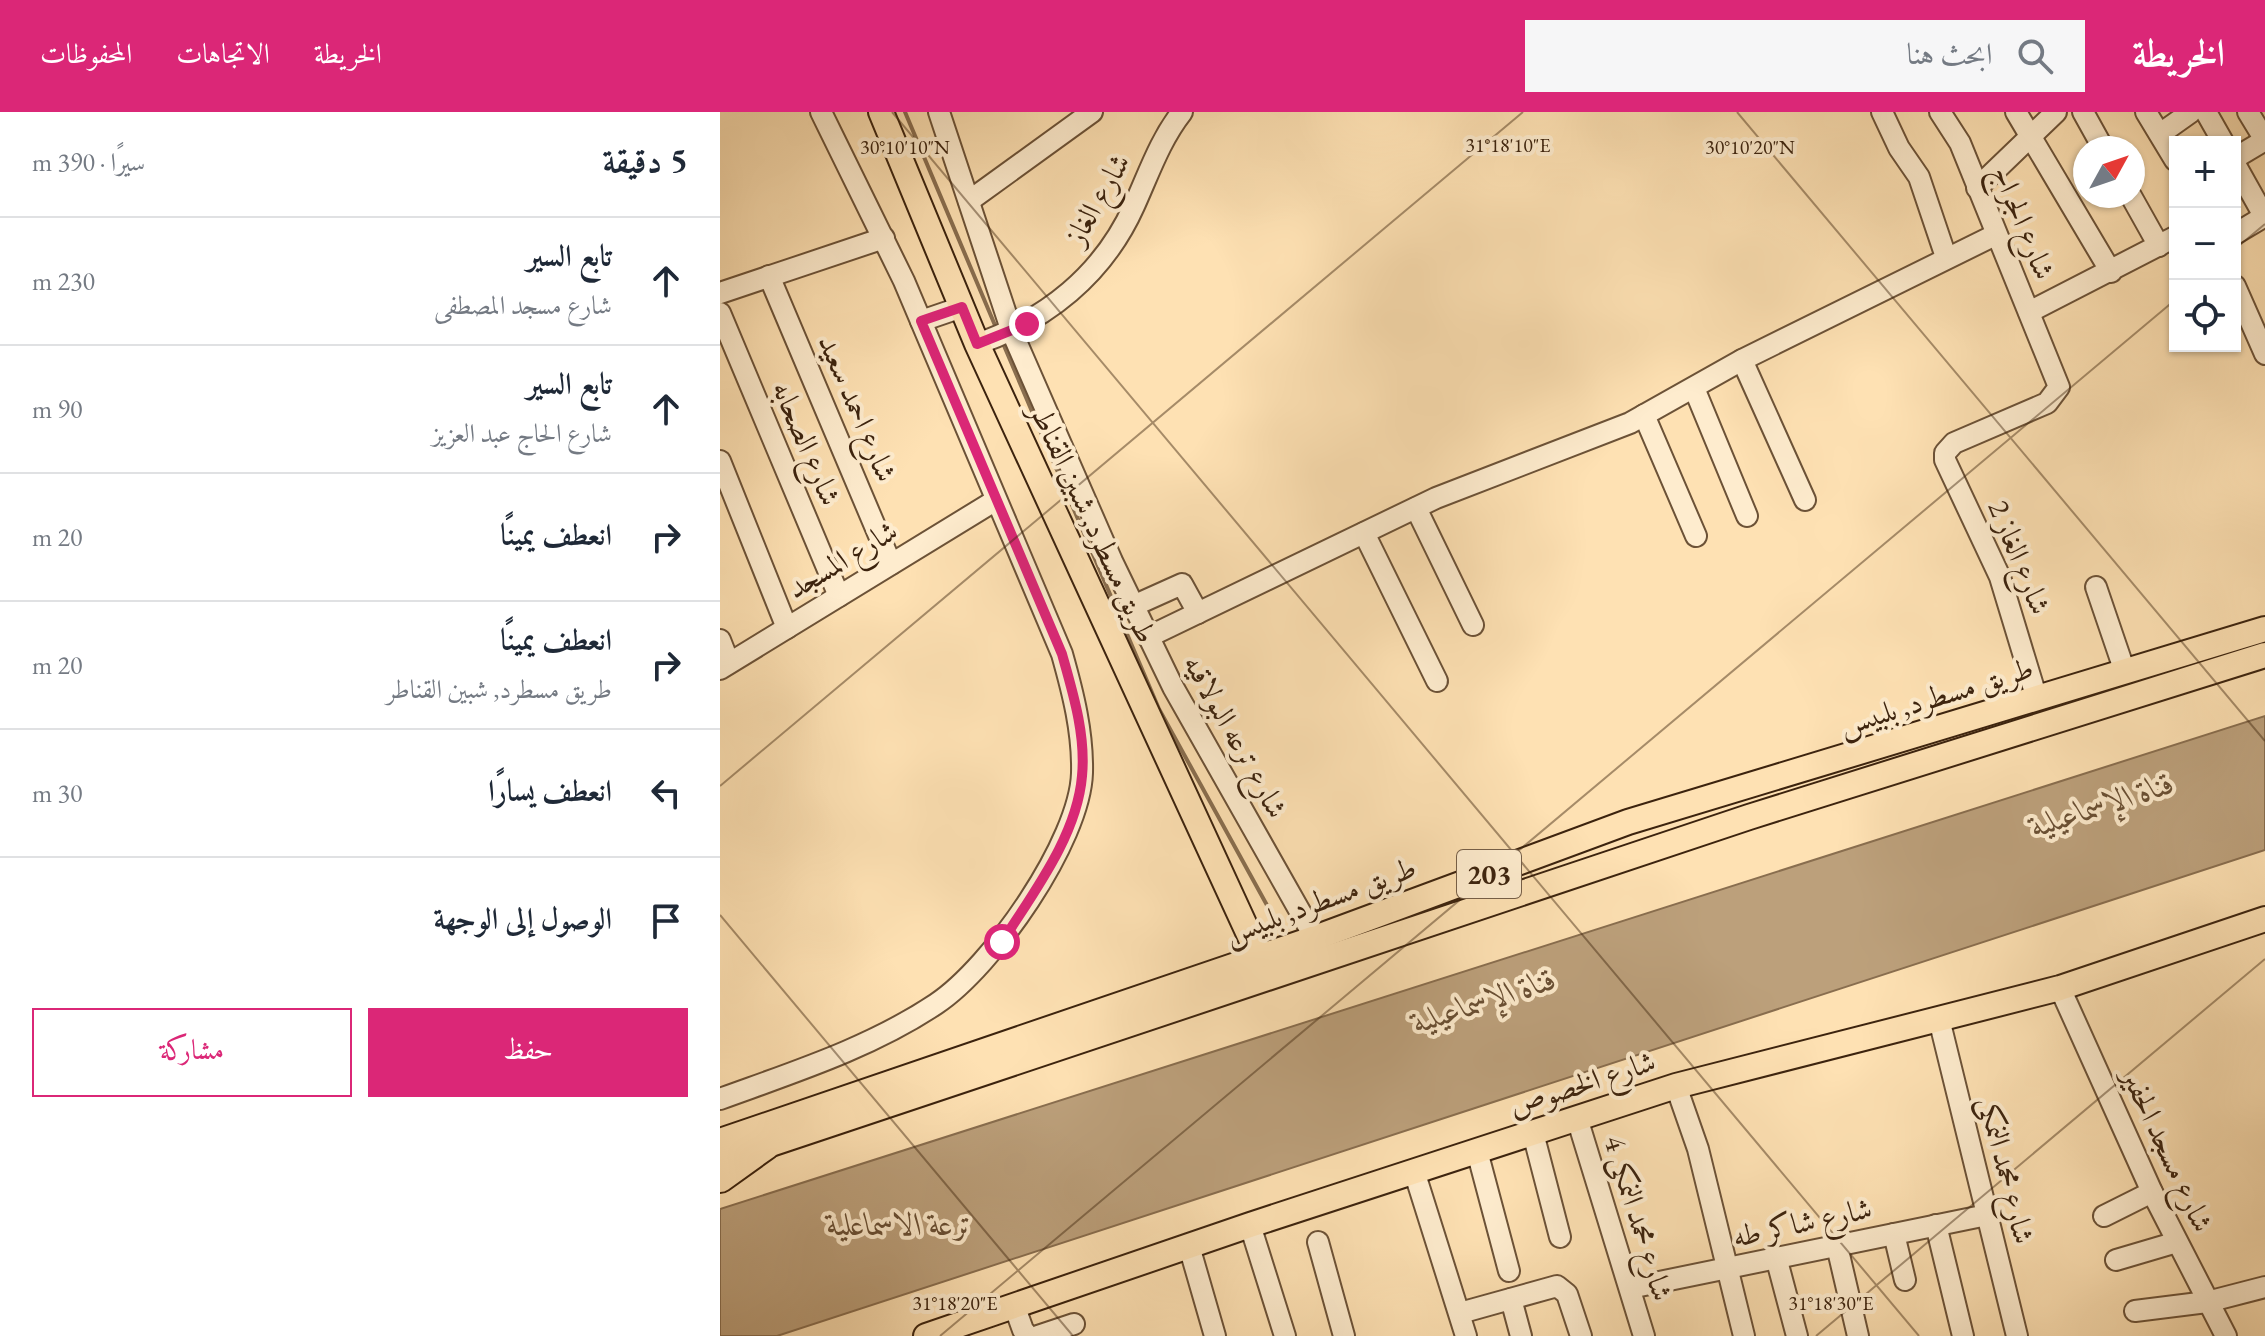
<!DOCTYPE html>
<html lang="ar">
<head>
<meta charset="utf-8">
<style>
  :root { --surface:#fff; --page:#f6f6f7; --text:#1f2937; --muted:#747a83; --line:#e0e1e3; --accent:#db2777 }
  body { margin:0; font-family:"EB Garamond",Amiri,serif; background:var(--page); color:var(--text); direction:rtl }
  .controls { position:absolute; right:24px; top:24px; display:grid; overflow:hidden; border-radius:0px; box-shadow:0 2px 6px #0004 }
  .controls button { width:72px; height:72px; display:grid; place-items:center; padding:0; border:0; border-bottom:2px solid var(--line); background:var(--surface); color:var(--text); font:40px sans-serif }
  .compass { position:absolute; left:1353px; top:24px; width:72px; height:72px; border-radius:50%; background:var(--surface); box-shadow:0 2px 6px #0004; rotate:50deg }
  .stop { position:absolute; width:24px; height:24px; margin:-18px; border:6px solid #db2777; border-radius:50%; background:#fff }
  .stop.end { background:#db2777; border-color:#fff; box-shadow:0 2px 8px #0008 }
  .list { margin:0; padding:0; list-style:none }
  h2 { display:flex; justify-content:space-between; align-items:center; height:104px; margin:0; padding:0 32px; font-size:34px }
  h2 small { font-size:26px; font-weight:400; color:var(--muted) }
  .list li { display:grid; grid-template-columns:52px 1fr auto; gap:24px; align-items:center; box-sizing:border-box; height:128px; padding:0 32px; border-top:2px solid var(--line) }
  .list b { display:block; font-size:30px; white-space:nowrap }
  .list p { margin:0; font-size:26px; white-space:nowrap; color:var(--muted) }
  .list em { font-size:26px; font-style:normal; color:var(--muted) }
  .actions { display:flex; gap:16px; padding:24px 32px }
  .actions a { flex:1; padding:18px 0; border:2px solid var(--accent); border-radius:0px; text-align:center; font-size:28px; color:var(--accent) }
  .actions .main { background:var(--accent); color:#fff }
  .icon { flex:none; width:44px; height:44px; fill:none; stroke:currentColor; stroke-width:2; stroke-linecap:round; stroke-linejoin:round }
  .map { position:relative; flex:none; width:1545px; height:1224px; overflow:hidden; direction:ltr }
  header { display:flex; align-items:center; gap:48px; box-sizing:border-box; height:112px; padding:0 40px; background:var(--accent); color:#fff }
  header strong { font-size:38px }
  nav { display:flex; gap:44px; margin-inline-start:auto; font-size:28px }
  .search { width:560px; height:72px; background:var(--page); display:flex; align-items:center; gap:20px; box-sizing:border-box; padding:0 28px; border-radius:0px; color:var(--muted); font-size:30px }
  main { display:flex }
  aside { flex:1; background:var(--surface) }
  .map>svg:first-child { display:block }
  .water { fill:#bca07b; stroke:#896e4f; stroke-width:2 }
  .lines { fill:none; stroke-linecap:round; stroke-linejoin:round }
  .stream { stroke:#896e4f; stroke-width:4 }
  .minor-casing { stroke:#6c5237; stroke-width:24 }
  .major-casing { stroke:#3c230e; stroke-width:28 }
  .highway-casing { stroke:#3c230e; stroke-width:32 }
  .minor { stroke:#feecce; stroke-width:20 }
  .major { stroke:#fee1b3; stroke-width:24 }
  .highway { stroke:#fee1b3; stroke-width:28 }
  .route { stroke:#db2777; stroke-width:10 }
  .ticks { fill:none; stroke:#3c230e; stroke-width:2; stroke-opacity:0.45 }
  .labels { text-anchor:middle; dominant-baseline:central; stroke-width:8; stroke-linejoin:round; paint-order:stroke }
  .shield { fill:#feecce; stroke:#765f48; stroke-width:2 }
  .shield-label { font-size:28px; font-weight:bold; fill:#3c230e }
  .street-label { font-size:30px; fill:#3c230e; stroke:#feecce }
  .water-label { font-size:32px; font-style:italic; fill:#694f34; stroke:#feecce }
  .ticks-label { font-size:20px; text-anchor:middle; fill:#3c230e; stroke:#feecce; stroke-width:8; stroke-linejoin:round; paint-order:stroke }
</style>
</head>
<body>
<header>
<strong>الخريطة</strong>
<div class="search"><svg class="icon" aria-label="search" viewBox="0 0 24 24"><circle cx="10" cy="10" r="6"/><path d="M15 15l6 6"/></svg>ابحث هنا</div>
<nav><a>الخريطة</a><a>الاتجاهات</a><a>المحفوظات</a></nav>
</header>
<main>
<div class="map">
<svg width="1545" height="1224" viewBox="0 0 1545 1224">
  <rect width="100%" height="100%" fill="#fee1b3"/>
  <filter id="stains"><feTurbulence type="fractalNoise" baseFrequency=".0025" numOctaves="4"/><feColorMatrix values="0 0 0 0 .2 0 0 0 0 .09 0 0 0 0 .02 0 0 0 .5 -.17"/></filter>
  <radialGradient id="worn" r=".72"><stop offset=".6" stop-color="#630" stop-opacity="0"/><stop offset="1" stop-color="#630" stop-opacity=".3"/></radialGradient>
  <!-- water -->
  <polygon class="water" points="1545,604 1545,738 57,1224 0,1224 0,1097"/>
  <g class="lines">
    <!-- stream -->
    <g class="stream">
      <polyline points="185,0 277,218"/>
      <polyline points="282,229 439,597 548,795"/>
    </g>
    <defs>
      <g id="minor">
        <polyline points="219,0 292,220 392,449 453,575 595,826"/>
        <polyline points="1162,0 1179,36 1199,65 1226,145"/>
        <polyline points="1220,0 1240,31 1339,275 1327,291 1234,331 1225,341 1225,348 1280,465 1317,587"/>
        <polyline points="1296,0 1391,160"/>
        <polyline points="1363,0 1383,36"/>
        <polyline points="1426,0 1455,48"/>
        <polyline points="1486,0 1503,30"/>
        <polyline points="1528,0 1545,28"/>
        <polyline points="1440,22 1471,0"/>
        <polyline points="1515,46 1545,28"/>
        <polyline points="1515,52 1544,104"/>
        <polyline points="1257,76 1336,0"/>
        <polyline points="1411,84 1439,134"/>
        <polyline points="249,89 372,0"/>
        <polyline points="1515,122 1545,104"/>
        <polyline points="49,164 171,452"/>
        <polyline points="1515,174 1545,242"/>
        <polyline points="0,181 164,126"/>
        <polyline points="1309,200 1455,125"/>
        <polyline points="0,201 119,484"/>
        <polyline points="201,209 242,195"/>
        <path d="M257,232C326,208 383,163 414,94C429,61 440,28 462,0"/>
        <polyline points="1022,248 1085,388"/>
        <polyline points="974,276 1027,404"/>
        <polyline points="924,303 976,424"/>
        <polyline points="0,349 67,516"/>
        <polyline points="696,396 753,513"/>
        <polyline points="644,421 717,569"/>
        <polyline points="1376,475 1405,560"/>
        <polyline points="413,494 462,472 478,501"/>
        <polyline points="428,525 716,386 910,311 1022,248 1275,123"/>
        <polyline points="0,528 9,551"/>
        <polyline points="0,557 276,388"/>
        <polyline points="1340,876 1432,1080 1506,1224"/>
        <polyline points="1219,907 1297,1224"/>
        <polyline points="956,974 978,1037 1024,1224"/>
        <path d="M0,987C74,960 150,936 216,892C272,855 360,729 362,661C363,620 353,581 342,542L184,169L101,0"/>
        <polyline points="857,1006 924,1224"/>
        <polyline points="813,1021 840,1125"/>
        <polyline points="757,1039 789,1159"/>
        <polyline points="694,1059 746,1224"/>
        <polyline points="1384,1104 1432,1080"/>
        <polyline points="530,1113 565,1224"/>
        <polyline points="1216,1113 1243,1224"/>
        <polyline points="1174,1122 1185,1168"/>
        <polyline points="598,1130 624,1224"/>
        <polyline points="469,1134 495,1224"/>
        <polyline points="1117,1134 1138,1224"/>
        <polyline points="1056,1145 1077,1224"/>
        <polyline points="1396,1148 1457,1130"/>
        <polyline points="910,1176 1267,1103"/>
        <polyline points="791,1187 801,1224"/>
        <polyline points="294,1193 303,1218 308,1224"/>
        <polyline points="1415,1199 1487,1190 1545,1175"/>
        <polyline points="740,1201 837,1174 847,1182 861,1224"/>
        <polyline points="318,1224 354,1212"/>
      </g>
      <g id="major">
        <polyline points="161,0 257,232 539,844"/>
        <polyline points="0,1029 595,826 908,710 1545,517"/>
        <polyline points="0,1049 1029,705 1545,543"/>
        <polyline points="206,1224 530,1113 956,974 1340,876 1545,807"/>
      </g>
      <polyline id="highway" points="0,1066 46,1033"/>
    </defs>
    <!-- minor casing -->
    <use href="#minor" class="minor-casing"/>
    <!-- major casing -->
    <use href="#major" class="major-casing"/>
    <!-- highway casing -->
    <use href="#highway" class="highway-casing"/>
    <!-- minor -->
    <use href="#minor" class="minor"/>
    <!-- major -->
    <use href="#major" class="major"/>
    <!-- highway -->
    <use href="#highway" class="highway"/>
  </g>
  <g class="lines">
    <!-- route -->
    <path class="route" d="M282,830C313,781 357,724 362,664C366,623 353,581 342,542L201,209L242,195L257,232L307,212"/>
  </g>
  <!-- ticks -->
  <path class="ticks" d="M172,0L1199,1224M1017,0L1545,629M1515,137L1545,112M0,674L803,0M0,803L353,1224M220,1224L1455,188M1096,1224L1545,847"/>
  <g class="labels">
    <!-- shield labels -->
    <rect class="shield" x="737" y="738" width="64" height="48" rx="6"/>
    <g class="shield-label">
      <text x="769" y="762">203</text>
    </g>
    <!-- street labels -->
    <g class="street-label">
      <text transform="translate(377 87) rotate(-60)">شارع الغاز</text>
      <text transform="translate(1304 110) rotate(68)">شارع الجراج</text>
      <text transform="translate(138 296) rotate(67)">شارع احمد سعيد</text>
      <text transform="translate(87 331) rotate(67)">شارع الصحابه</text>
      <text transform="translate(374 411) rotate(65)">طريق مسطرد, شبين القناطر</text>
      <text transform="translate(1300 445) rotate(68)">شارع الغاز 2</text>
      <text transform="translate(122 447) rotate(-31)">شارع المسجد</text>
      <text transform="translate(1216 584) rotate(-17)">طريق مسطرد, بلبيس</text>
      <text transform="translate(516 624) rotate(61)">شارع ترعه البولاقيه</text>
      <text transform="translate(600 788) rotate(-20)">طريق مسطرد, بلبيس</text>
      <text transform="translate(862 971) rotate(-18)">شارع الخصوص</text>
      <text transform="translate(1448 1038) rotate(65)">شارع مسجد الحفير</text>
      <text transform="translate(1287 1058) rotate(76)">شارع محمد النمكى</text>
      <text transform="translate(919 1106) rotate(73)">شارع محمد النمكى 4</text>
      <text transform="translate(1082 1110) rotate(-12)">شارع شاكر طه</text>
    </g>
    <!-- water labels -->
    <g class="water-label">
      <text transform="translate(1382 692) rotate(-18)">قناة الإسماعيلية</text>
      <text transform="translate(764 888) rotate(-18)">قناة الإسماعيلية</text>
      <text x="180" y="1112">ترعة الاسماعلية</text>
    </g>
  </g>
  <g class="ticks-label">
    <text x="788" y="40">31°18'10"E</text>
    <text x="185" y="42">30°10'10"N</text>
    <text x="1030" y="42">30°10'20"N</text>
    <text x="235" y="1198">31°18'20"E</text>
    <text x="1111" y="1198">31°18'30"E</text>
  </g>
  <rect width="100%" height="100%" filter="url(#stains)"/>
  <rect width="100%" height="100%" fill="url(#worn)"/>
</svg>
<div class="controls">
<button>+</button>
<button>−</button>
<button><svg class="icon" aria-label="locate" viewBox="0 0 24 24"><circle cx="12" cy="12" r="6"/><path d="M12 2v4M12 18v4M2 12h4M18 12h4"/></svg></button>
</div>
<svg class="compass" viewBox="-18 -18 36 36"><path d="M0-13l5 13h-10z" fill="#e53935"/><path d="M0 13l5-13h-10z" fill="#747a83"/></svg>
<div class="stop" style="left:282px;top:830px"></div>
<div class="stop end" style="left:307px;top:212px"></div>
</div>
<aside>
<h2>5 دقيقة<small>سيرًا · 390 m</small></h2>
<ul class="list">
<li><svg class="icon" aria-label="ahead" viewBox="0 0 24 24"><path d="M12 20V5M6 11l6-6 6 6"/></svg><div><b>تابع السير</b><p>شارع مسجد المصطفى</p></div><em>230 m</em></li>
<li><svg class="icon" aria-label="ahead" viewBox="0 0 24 24"><path d="M12 20V5M6 11l6-6 6 6"/></svg><div><b>تابع السير</b><p>شارع الحاج عبد العزيز</p></div><em>90 m</em></li>
<li><svg class="icon" aria-label="right" viewBox="0 0 24 24"><path d="M7 20v-9h11M14 6l5 5-5 5"/></svg><div><b>انعطف يمينًا</b></div><em>20 m</em></li>
<li><svg class="icon" aria-label="right" viewBox="0 0 24 24"><path d="M7 20v-9h11M14 6l5 5-5 5"/></svg><div><b>انعطف يمينًا</b><p>طريق مسطرد, شبين القناطر</p></div><em>20 m</em></li>
<li><svg class="icon" aria-label="left" viewBox="0 0 24 24"><path d="M17 20v-9H6M10 6l-5 5 5 5"/></svg><div><b>انعطف يسارًا</b></div><em>30 m</em></li>
<li><svg class="icon" aria-label="arrive" viewBox="0 0 24 24"><path d="M6 21V4h12l-3 4 3 4H6"/></svg><div><b>الوصول إلى الوجهة</b></div></li>
</ul>
<div class="actions"><a class="main">حفظ</a><a>مشاركة</a></div>
</aside>
</main>
</body>
</html>
